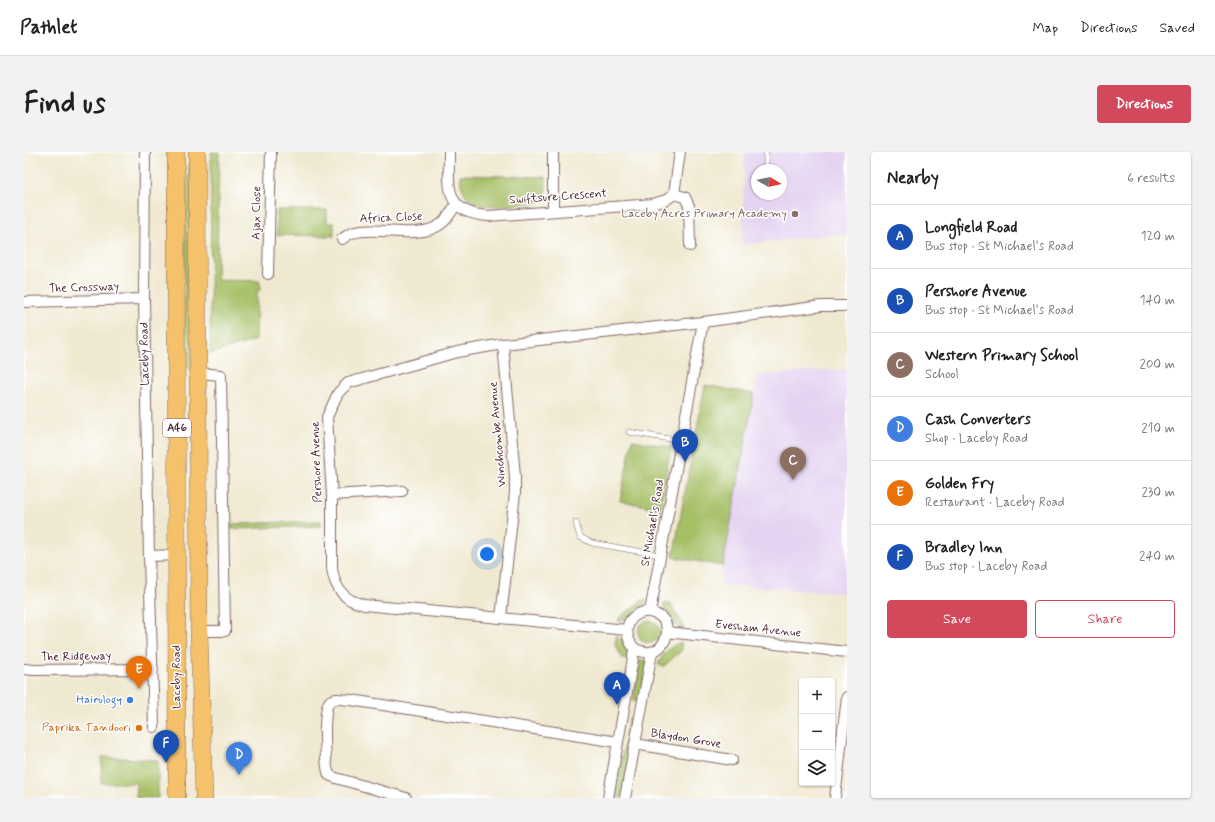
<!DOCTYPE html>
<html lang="en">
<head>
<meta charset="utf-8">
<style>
  :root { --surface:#fff; --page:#f2f2f2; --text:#222; --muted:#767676; --line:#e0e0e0; --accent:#d1495b }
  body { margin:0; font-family:Mynerve,sans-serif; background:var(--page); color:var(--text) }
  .controls { position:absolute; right:12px; bottom:12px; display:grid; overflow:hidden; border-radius:4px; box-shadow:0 1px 3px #0004 }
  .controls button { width:36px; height:36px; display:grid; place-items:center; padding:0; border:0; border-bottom:1px solid var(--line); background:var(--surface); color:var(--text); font:20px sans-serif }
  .compass { position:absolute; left:727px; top:12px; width:36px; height:36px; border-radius:50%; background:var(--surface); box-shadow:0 1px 3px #0004; rotate:99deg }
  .you { position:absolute; left:463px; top:402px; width:14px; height:14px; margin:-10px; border:3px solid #fff; border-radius:50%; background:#1a73e8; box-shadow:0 0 0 6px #1a73e833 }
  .badge { display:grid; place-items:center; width:26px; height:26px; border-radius:50%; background:var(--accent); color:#fff; font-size:13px; font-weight:700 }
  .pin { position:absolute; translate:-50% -33px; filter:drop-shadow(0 1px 2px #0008) }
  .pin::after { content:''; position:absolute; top:21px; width:14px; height:12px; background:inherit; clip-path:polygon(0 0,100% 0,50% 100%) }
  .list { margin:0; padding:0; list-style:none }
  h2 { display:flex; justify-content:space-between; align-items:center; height:52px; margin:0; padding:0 16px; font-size:17px }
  h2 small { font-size:13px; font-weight:400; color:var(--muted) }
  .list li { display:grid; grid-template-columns:26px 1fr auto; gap:12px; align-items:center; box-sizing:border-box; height:64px; padding:0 16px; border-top:1px solid var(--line) }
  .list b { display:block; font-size:15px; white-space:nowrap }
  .list p { margin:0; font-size:13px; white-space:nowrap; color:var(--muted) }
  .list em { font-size:13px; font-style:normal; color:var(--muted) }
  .actions { display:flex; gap:8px; padding:12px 16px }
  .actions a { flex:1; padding:9px 0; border:1px solid var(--accent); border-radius:4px; text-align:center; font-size:14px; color:var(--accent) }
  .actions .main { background:var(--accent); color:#fff }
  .icon { flex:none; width:22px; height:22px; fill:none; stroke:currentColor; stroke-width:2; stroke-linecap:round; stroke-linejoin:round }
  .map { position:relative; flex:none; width:823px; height:646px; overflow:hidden; border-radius:4px }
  header { display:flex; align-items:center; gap:24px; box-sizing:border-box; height:56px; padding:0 20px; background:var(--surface); border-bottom:1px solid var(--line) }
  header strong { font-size:19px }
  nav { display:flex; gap:22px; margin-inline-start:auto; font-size:14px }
  .intro { display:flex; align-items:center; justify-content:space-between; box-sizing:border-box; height:96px; padding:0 24px }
  h1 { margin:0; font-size:28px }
  .button { padding:10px 18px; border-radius:4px; background:var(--accent); color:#fff; font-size:14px; font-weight:700 }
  main { display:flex; gap:24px; padding:0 24px }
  aside { flex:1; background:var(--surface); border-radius:4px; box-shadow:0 1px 3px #0004 }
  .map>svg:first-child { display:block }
  .built { fill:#e5d3f1; fill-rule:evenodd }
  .green { fill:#a6c066; stroke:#787048 }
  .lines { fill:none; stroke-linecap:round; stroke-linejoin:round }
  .service-casing { stroke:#846665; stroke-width:6 }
  .minor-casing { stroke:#846665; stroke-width:12 }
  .trunk-casing { stroke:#846665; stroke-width:18 }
  .service { stroke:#fff; stroke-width:5 }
  .minor { stroke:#fff; stroke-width:10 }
  .trunk { stroke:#f5c16b; stroke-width:17 }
  .education-dot { fill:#8d6e63; stroke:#fff; stroke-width:1.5 }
  .shop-dot { fill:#3f7fe0; stroke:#fff; stroke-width:1.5 }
  .food-dot { fill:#e8710a; stroke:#fff; stroke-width:1.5 }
  .labels { text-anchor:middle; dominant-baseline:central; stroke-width:3; stroke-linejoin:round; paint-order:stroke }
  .shield { fill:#fff; stroke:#80626b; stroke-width:1 }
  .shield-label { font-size:11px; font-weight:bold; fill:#4a1f2b }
  .street-label { font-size:12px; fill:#4a1f2b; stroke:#fff }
  .education-label { font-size:12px; fill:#785e54; stroke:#fff; text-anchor:end }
  .shop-label { font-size:12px; fill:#366cbe; stroke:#fff; text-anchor:end }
  .food-label { font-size:12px; fill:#c56008; stroke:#fff; text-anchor:end }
</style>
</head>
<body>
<header>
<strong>Pathlet</strong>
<nav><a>Map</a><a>Directions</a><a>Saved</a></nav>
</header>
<div class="intro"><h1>Find us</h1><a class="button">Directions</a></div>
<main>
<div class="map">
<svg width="823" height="646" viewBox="0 0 823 646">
  <rect width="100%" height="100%" fill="#fff"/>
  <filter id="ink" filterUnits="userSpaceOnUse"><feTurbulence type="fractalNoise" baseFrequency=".025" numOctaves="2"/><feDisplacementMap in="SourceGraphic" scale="8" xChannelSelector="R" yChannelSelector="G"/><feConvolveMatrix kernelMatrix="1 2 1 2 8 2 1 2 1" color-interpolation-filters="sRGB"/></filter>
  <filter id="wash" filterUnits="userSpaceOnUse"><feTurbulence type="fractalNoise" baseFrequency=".012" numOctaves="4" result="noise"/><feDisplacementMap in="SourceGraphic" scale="16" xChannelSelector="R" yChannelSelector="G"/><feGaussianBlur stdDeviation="0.9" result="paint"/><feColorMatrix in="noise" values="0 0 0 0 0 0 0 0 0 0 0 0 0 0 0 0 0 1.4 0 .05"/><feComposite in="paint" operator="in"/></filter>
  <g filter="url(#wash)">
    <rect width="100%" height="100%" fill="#f0e9d1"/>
    <!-- built -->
    <g class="built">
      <path d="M721,0H823V83L809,82L718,93ZM733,18H757V42H733Z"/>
      <polygon points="823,217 823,441 696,433 734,223"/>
    </g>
    <!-- green -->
    <g class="green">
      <polygon points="167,0 168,215 165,216 161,214 160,208 161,51"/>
      <polygon points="187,0 195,0 193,128 236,129 236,135 238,135 233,141 232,188 186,202"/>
      <path d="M436,23L522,25V39L516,49L512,50C484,53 436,66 436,23Z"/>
      <polygon points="253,58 303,58 303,71 310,71 310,84 253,83"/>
      <polygon points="681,233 730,242 699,414 649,405"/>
      <polygon points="608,288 647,295 636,357 596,349"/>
      <polygon points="297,369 297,374 207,377 207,372"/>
      <path d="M620,447L623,448C618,459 605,466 594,470L595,466Z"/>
      <path d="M639,451L646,452L660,473L659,479C648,473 642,462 639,451Z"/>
      <circle cx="625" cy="480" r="11"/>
      <path d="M592,484C603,490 606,497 606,508L599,507L591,493Z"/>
      <path d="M657,490L658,498L640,514L634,513C638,502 646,494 657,490Z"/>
      <polygon points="616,508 623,509 616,550 609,549"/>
      <polygon points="605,566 612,567 598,646 591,646"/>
      <polygon points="78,605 134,608 134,646 112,646 112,631 77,631"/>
    </g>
  </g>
  <g filter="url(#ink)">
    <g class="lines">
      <defs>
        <g id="service">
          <polyline points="742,18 742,0"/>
          <polyline points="605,280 657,289"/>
          <polyline points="552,371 556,385 568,391 636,403"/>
        </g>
        <g id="minor">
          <polyline points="121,0 120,147 125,404 130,575"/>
          <path d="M425,0C425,35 420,61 464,64L629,52L642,48L650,42L656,0"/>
          <polyline points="650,42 661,45 665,54 666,94"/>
          <polyline points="529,58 529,0"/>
          <path d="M318,87C321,85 325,82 328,81C355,73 394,89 417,72C424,67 428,59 432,52"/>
          <polyline points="244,122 247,0"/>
          <polyline points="0,150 120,147"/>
          <polyline points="175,221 197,223 201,479 175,479"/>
          <polyline points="308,343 378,339"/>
          <polyline points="125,404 153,403"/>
          <polyline points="626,460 679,170"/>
          <polyline points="477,465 491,341 491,324 479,192"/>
          <path d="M603,478L340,453C336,451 329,450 325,447C314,440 309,427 308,415V343L303,265L314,241L324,231L433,200L479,192L679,170L797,154H823"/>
          <polyline points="643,480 823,500"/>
          <polyline points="0,517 10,518 129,517"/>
          <polyline points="611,592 708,608"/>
          <path d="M382,646L312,626L305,623C301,613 298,555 306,549C311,545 321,548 327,548L594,590"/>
          <path d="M584,646L609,506L610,496C601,485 600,469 614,462C618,460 624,459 629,461C657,469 639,514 610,496"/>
          <polyline points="601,646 628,500"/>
          <polyline points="811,646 823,545"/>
        </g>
        <g id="trunk">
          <polyline points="152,0 153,646"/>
          <polyline points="173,0 175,479 180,646"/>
        </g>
      </defs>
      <!-- service casing -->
      <use href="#service" class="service-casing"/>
      <!-- minor casing -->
      <use href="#minor" class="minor-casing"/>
      <!-- trunk casing -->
      <use href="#trunk" class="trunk-casing"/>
      <!-- service -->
      <use href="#service" class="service"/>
      <!-- minor -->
      <use href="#minor" class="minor"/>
      <!-- trunk -->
      <use href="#trunk" class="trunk"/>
    </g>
  </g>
  <!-- markers -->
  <circle class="education-dot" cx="771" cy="62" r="4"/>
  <circle class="shop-dot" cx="106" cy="548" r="4"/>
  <circle class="food-dot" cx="115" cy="576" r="4"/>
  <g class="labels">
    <!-- shield labels -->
    <rect class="shield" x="139" y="267" width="28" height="18" rx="3"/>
    <g class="shield-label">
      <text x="153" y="276">A46</text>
    </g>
    <!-- street labels -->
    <g class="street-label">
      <text transform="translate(534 45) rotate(-4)">Swiftsure Crescent</text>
      <text transform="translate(233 61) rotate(-89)">Ajax Close</text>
      <text transform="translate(367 66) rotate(-2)">Africa Close</text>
      <text transform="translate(60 136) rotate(-2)">The Crossway</text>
      <text transform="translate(121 202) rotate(-91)">Laceby Road</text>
      <text transform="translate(474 282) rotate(-95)">Winchcombe Avenue</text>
      <text transform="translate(293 310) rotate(-92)">Pershore Avenue</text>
      <text transform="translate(629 371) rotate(-80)">St Michael's Road</text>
      <text transform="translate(734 477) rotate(6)">Evesham Avenue</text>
      <text transform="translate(52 505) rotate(-1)">The Ridgeway</text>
      <text transform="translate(153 525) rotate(-90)">Laceby Road</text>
      <text transform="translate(662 587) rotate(9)">Blaydon Grove</text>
    </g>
    <!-- education labels -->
    <g class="education-label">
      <text x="763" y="62">Laceby Acres Primary Academy</text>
    </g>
    <!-- shop labels -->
    <g class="shop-label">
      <text x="98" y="548">Hairology</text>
    </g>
    <!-- food labels -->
    <g class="food-label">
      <text x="107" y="576">Paprika Tandoori</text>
    </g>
  </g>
</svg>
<div class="controls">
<button>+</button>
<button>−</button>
<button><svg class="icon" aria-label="layers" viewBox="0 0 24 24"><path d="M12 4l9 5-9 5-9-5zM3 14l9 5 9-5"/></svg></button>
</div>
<svg class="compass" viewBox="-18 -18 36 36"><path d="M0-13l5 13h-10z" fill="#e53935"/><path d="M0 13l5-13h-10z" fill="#767676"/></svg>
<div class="you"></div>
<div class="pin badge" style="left:593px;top:553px;background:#1a4fb4">A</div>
<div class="pin badge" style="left:661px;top:310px;background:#1a4fb4">B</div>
<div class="pin badge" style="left:769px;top:328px;background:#8d6e63">C</div>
<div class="pin badge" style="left:215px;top:623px;background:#3f7fe0">D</div>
<div class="pin badge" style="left:115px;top:537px;background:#e8710a">E</div>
<div class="pin badge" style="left:142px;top:611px;background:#1a4fb4">F</div>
</div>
<aside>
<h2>Nearby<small>6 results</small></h2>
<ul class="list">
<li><span class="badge" style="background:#1a4fb4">A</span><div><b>Longfield Road</b><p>Bus stop · St Michael's Road</p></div><em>120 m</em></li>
<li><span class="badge" style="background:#1a4fb4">B</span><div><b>Pershore Avenue</b><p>Bus stop · St Michael's Road</p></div><em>140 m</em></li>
<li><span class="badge" style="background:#8d6e63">C</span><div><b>Western Primary School</b><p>School</p></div><em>200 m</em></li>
<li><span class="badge" style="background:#3f7fe0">D</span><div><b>Cash Converters</b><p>Shop · Laceby Road</p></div><em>210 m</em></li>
<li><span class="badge" style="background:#e8710a">E</span><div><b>Golden Fry</b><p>Restaurant · Laceby Road</p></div><em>230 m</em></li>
<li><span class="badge" style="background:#1a4fb4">F</span><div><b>Bradley Inn</b><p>Bus stop · Laceby Road</p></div><em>240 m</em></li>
</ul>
<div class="actions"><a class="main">Save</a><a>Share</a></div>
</aside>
</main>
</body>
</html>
